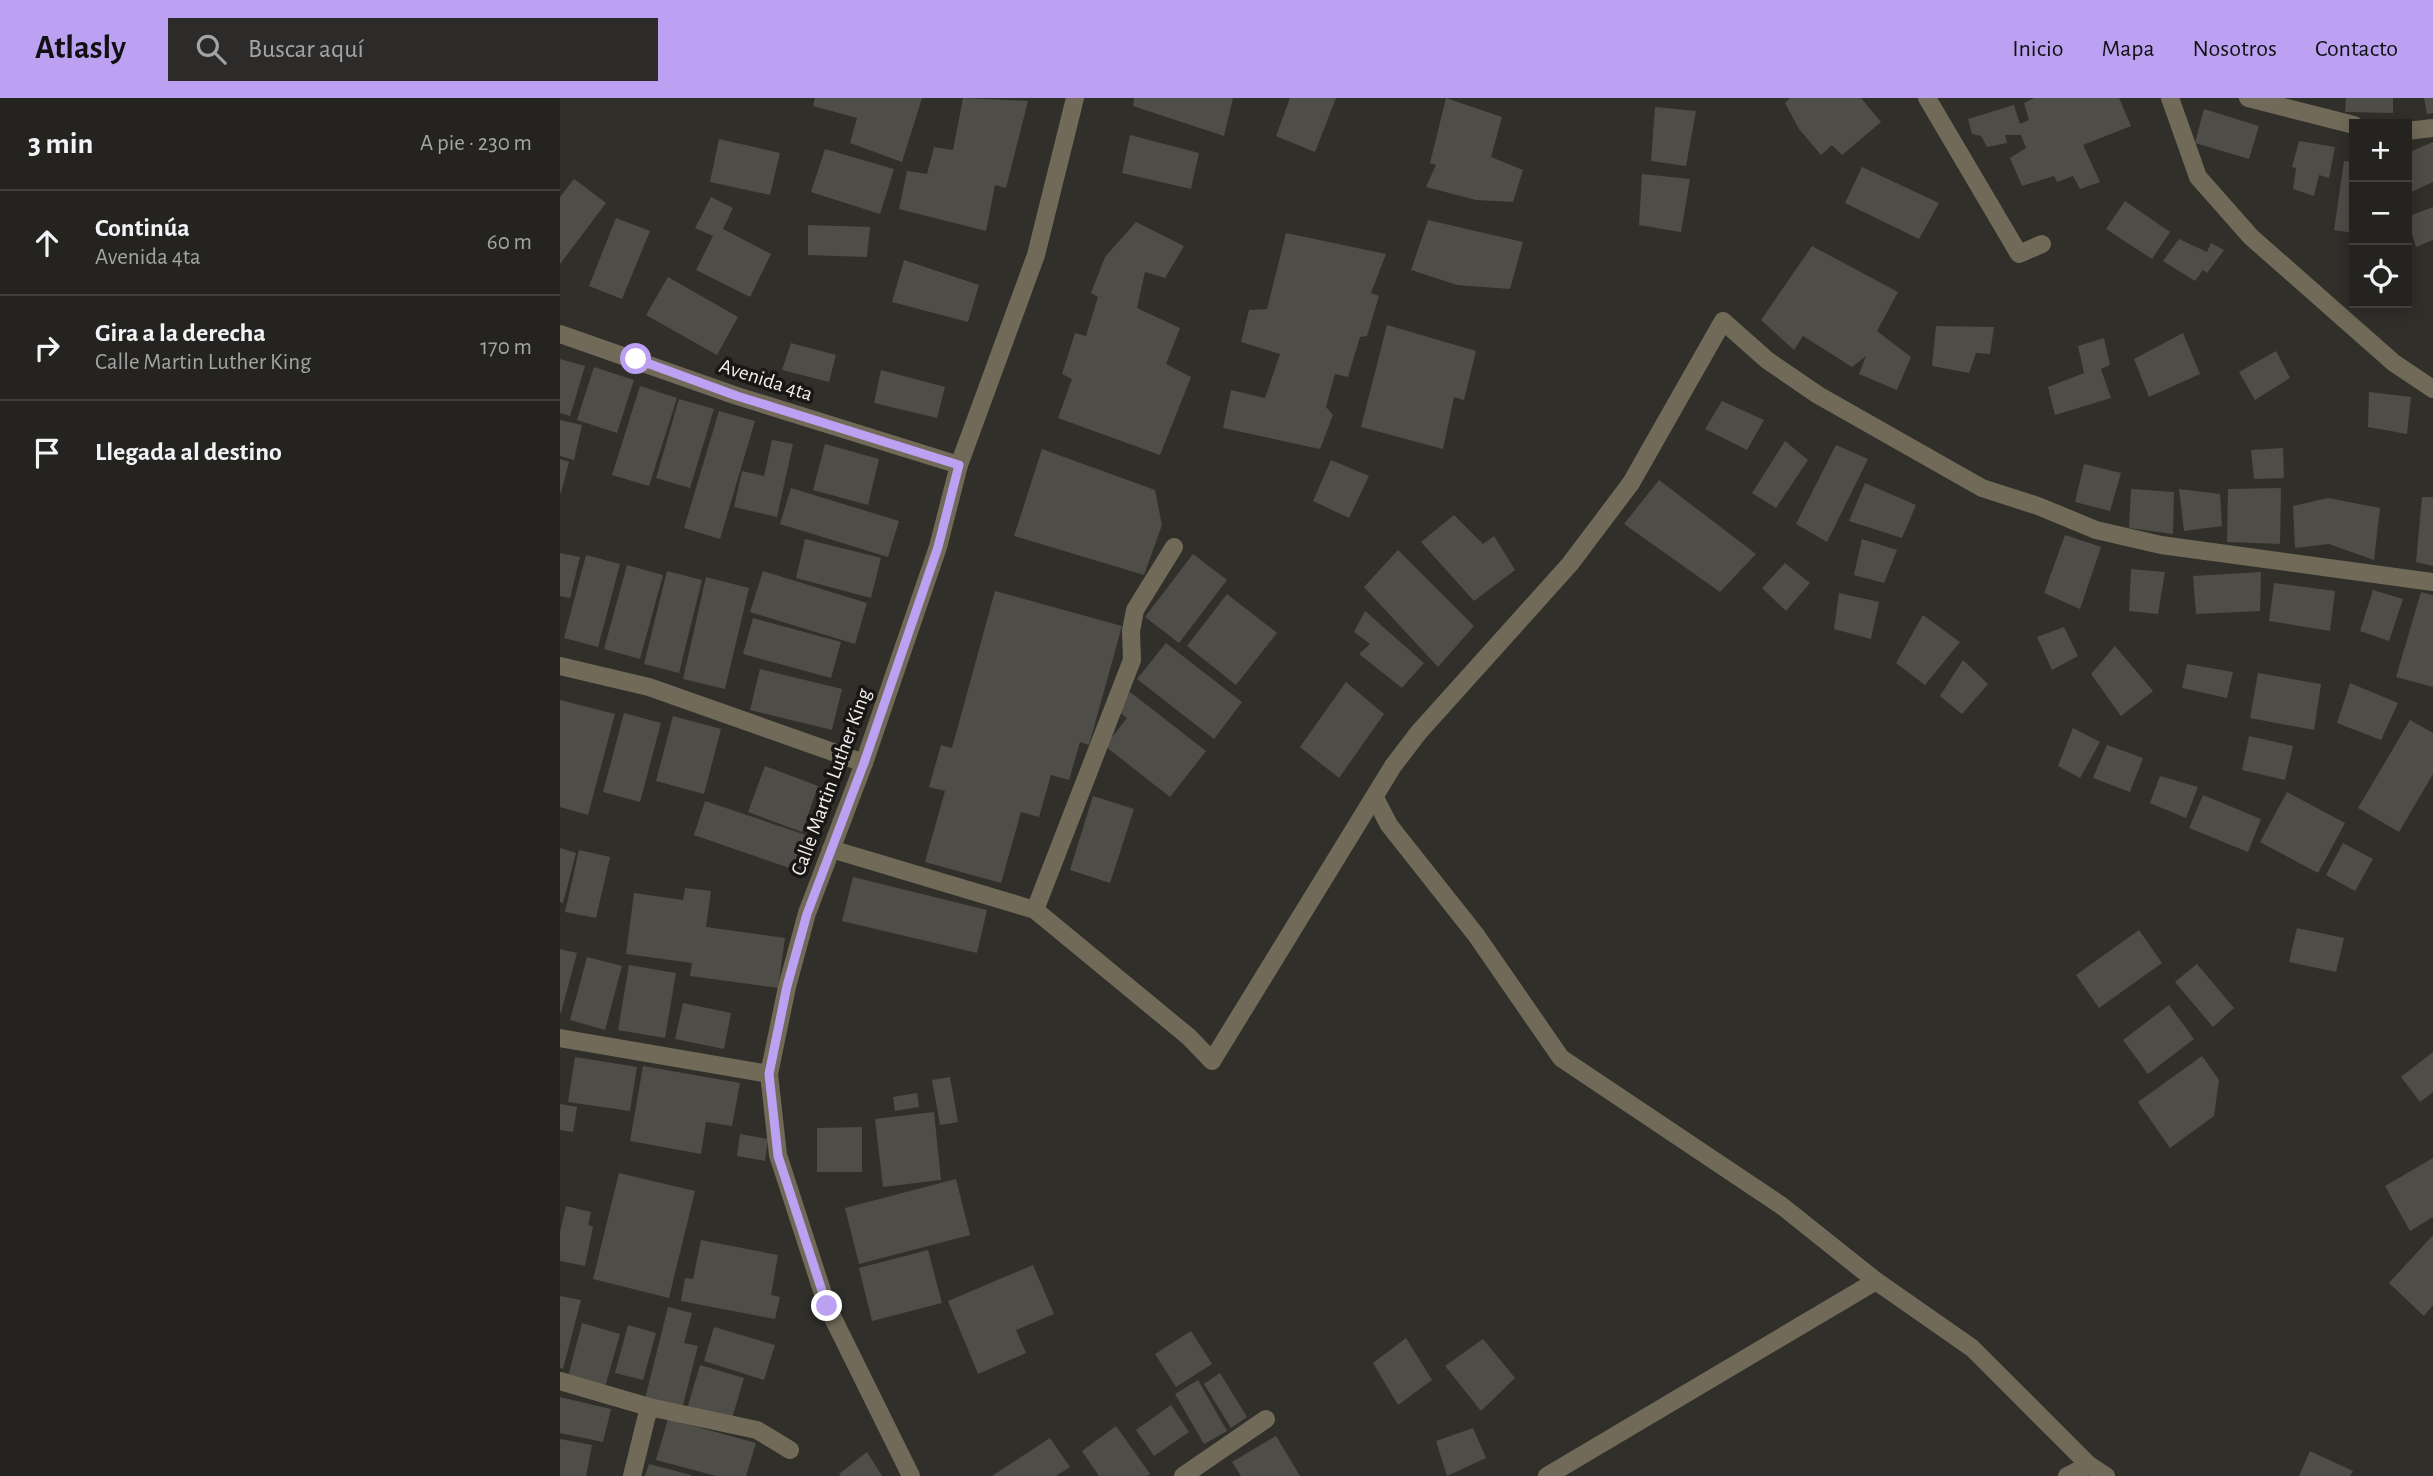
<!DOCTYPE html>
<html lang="es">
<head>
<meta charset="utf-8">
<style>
  :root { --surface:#242320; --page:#2c2b29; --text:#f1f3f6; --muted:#a3a4a5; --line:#41403e; --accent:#bca0f2 }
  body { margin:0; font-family:"Alegreya Sans",sans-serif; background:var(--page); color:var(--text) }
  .controls { position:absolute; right:21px; top:21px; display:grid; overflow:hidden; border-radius:0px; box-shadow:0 4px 18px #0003 }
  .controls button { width:63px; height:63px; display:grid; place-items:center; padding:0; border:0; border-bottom:2px solid var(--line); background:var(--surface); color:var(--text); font:35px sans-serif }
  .stop { position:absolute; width:21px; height:21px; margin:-16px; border:5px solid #bca0f2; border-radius:50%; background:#fff }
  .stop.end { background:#bca0f2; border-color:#fff; box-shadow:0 2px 7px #0008 }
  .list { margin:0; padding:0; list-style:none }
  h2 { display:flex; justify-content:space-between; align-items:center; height:91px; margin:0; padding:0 28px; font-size:30px }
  h2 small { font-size:23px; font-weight:400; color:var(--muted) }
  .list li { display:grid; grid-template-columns:46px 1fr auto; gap:21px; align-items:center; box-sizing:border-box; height:105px; padding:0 28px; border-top:2px solid var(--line) }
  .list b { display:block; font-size:26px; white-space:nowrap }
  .list p { margin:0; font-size:23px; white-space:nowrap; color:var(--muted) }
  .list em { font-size:23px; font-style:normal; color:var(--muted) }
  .icon { flex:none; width:38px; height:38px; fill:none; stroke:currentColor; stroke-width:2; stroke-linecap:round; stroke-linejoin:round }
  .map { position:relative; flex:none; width:1873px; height:1378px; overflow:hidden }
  header { display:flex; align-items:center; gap:42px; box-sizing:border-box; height:98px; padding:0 35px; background:var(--accent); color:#111 }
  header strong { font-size:33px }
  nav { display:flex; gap:38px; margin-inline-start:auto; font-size:24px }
  .search { width:490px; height:63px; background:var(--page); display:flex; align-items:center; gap:18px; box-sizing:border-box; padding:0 24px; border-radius:0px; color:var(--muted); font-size:26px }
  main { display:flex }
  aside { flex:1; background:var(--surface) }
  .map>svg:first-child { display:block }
  .building { fill:#4f4d48 }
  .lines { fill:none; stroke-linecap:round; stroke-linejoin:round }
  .service { stroke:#716a58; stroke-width:18 }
  .minor { stroke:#716a58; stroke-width:18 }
  .tertiary { stroke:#716a58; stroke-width:18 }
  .route { stroke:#bca0f2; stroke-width:9 }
  .labels { text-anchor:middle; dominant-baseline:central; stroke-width:7; stroke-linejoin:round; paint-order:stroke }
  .street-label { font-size:21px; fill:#f1f0ec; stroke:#181715 }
</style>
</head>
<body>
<header>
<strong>Atlasly</strong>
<div class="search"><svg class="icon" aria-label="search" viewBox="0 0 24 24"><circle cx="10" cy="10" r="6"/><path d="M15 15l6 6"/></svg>Buscar aquí</div>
<nav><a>Inicio</a><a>Mapa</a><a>Nosotros</a><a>Contacto</a></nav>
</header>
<main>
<aside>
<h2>3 min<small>A pie · 230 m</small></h2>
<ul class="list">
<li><svg class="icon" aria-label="ahead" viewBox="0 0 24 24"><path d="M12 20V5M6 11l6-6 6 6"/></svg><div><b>Continúa</b><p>Avenida 4ta</p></div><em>60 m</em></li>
<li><svg class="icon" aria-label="right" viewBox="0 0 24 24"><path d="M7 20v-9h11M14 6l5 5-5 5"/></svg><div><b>Gira a la derecha</b><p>Calle Martin Luther King</p></div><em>170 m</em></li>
<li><svg class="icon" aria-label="arrive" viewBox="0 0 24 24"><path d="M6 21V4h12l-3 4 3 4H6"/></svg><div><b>Llegada al destino</b></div></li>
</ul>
</aside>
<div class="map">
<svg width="1873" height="1378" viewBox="0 0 1873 1378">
  <rect width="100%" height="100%" fill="#302f2a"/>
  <!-- building -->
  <g class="building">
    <polygon points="255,0 362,0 342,64 290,45 297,20 253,8"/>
    <polygon points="403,0 468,3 446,90 435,87 426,133 339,111 347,73 367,76 374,49 393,52"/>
    <polygon points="574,0 673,0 664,38 573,8"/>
    <polygon points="730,0 776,0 755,54 716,38"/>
    <polygon points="886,0 942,19 931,59 963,72 953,104 916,102 866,89 876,67 870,65"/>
    <polygon points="1230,0 1301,0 1321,24 1282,57 1272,47 1261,57 1239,31 1225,5"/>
    <polygon points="1474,0 1559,0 1571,28 1523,47 1540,84 1520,91 1513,78 1497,84 1494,78 1462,88 1450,60 1466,50 1461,37 1445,37 1447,45 1427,49 1421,38 1412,36 1408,21 1454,7 1460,26 1469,22 1464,5"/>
    <polygon points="1786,0 1833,0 1833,15 1785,14"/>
    <polygon points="1864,0 1873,0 1873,15 1867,16"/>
    <polygon points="1095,9 1136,13 1126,68 1091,63"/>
    <polygon points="1644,11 1699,28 1689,61 1635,45"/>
    <polygon points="570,37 639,55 631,91 562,75"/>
    <polygon points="159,41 220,55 210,97 150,84"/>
    <polygon points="1739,43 1775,49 1769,80 1759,77 1754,98 1733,91 1736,70 1732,69"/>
    <polygon points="1873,44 1873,84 1847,96 1847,55"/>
    <polygon points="265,51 334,71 320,116 251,94"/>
    <polygon points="1784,63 1794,64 1794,135 1774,132"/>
    <polygon points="1302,69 1379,105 1359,141 1285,105"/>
    <polygon points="1082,76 1130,81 1121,134 1079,127"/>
    <polygon points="14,81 46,105 0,166 0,99"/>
    <polygon points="151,99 173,110 163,131 211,156 190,199 136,172 153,138 135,130"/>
    <polygon points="1565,103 1610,134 1592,161 1546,131"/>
    <polygon points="1873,109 1873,142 1856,149 1847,119"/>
    <polygon points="56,120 90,133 62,201 29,188"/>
    <polygon points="868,122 963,144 950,191 897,187 851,172"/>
    <polygon points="576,124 624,148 605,180 585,174 577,210 620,230 606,266 631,279 600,357 498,320 512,281 502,276 515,235 526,238 538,199 531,195 545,159"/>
    <polygon points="248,127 310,129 307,159 248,157"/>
    <polygon points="726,135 826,156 811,195 819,198 807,238 800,239 788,279 775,276 766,309 773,317 760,351 663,330 671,292 705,300 720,256 681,244 689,212 707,211"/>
    <polygon points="1619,141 1647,154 1651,145 1664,152 1647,175 1643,172 1635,183 1603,163"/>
    <polygon points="1252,148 1338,194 1317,233 1351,259 1337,292 1299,276 1306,258 1292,269 1243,238 1234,252 1201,222"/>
    <polygon points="344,162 419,187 408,224 332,204"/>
    <polygon points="108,179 178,219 157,257 86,217"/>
    <polygon points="827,227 916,253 904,302 894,299 883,351 801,329"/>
    <polygon points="1376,228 1434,229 1430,256 1416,255 1409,275 1372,268"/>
    <polygon points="1623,235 1640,276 1589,299 1574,261"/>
    <polygon points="1544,240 1550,267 1541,271 1551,300 1495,317 1488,289 1524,275 1518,248"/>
    <polygon points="231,245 276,257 269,284 222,272"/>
    <polygon points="1716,253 1730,280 1695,302 1679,274"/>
    <polygon points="0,261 25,268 10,318 0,315"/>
    <polygon points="34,269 74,282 57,335 17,322"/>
    <polygon points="321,272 385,289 377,320 314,305"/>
    <polygon points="80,288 117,300 89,388 52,377"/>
    <polygon points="1809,294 1851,299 1847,336 1808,329"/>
    <polygon points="119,301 154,311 130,390 96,380"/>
    <polygon points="1162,303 1204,322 1187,352 1145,331"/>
    <polygon points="159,313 195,323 160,441 124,430"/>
    <polygon points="0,322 22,327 14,362 0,358"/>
    <polygon points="212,342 233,346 217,419 174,409 182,373 204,378"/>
    <polygon points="1225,343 1248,362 1216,410 1192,395"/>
    <polygon points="265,346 319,361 308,407 253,392"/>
    <polygon points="1276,347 1308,361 1267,444 1236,426"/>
    <polygon points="1723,350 1724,380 1694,381 1691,352"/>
    <polygon points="482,351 595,392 602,427 584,477 454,438"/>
    <polygon points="0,361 9,364 1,395 0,395"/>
    <polygon points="771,362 809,378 789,420 753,403"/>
    <polygon points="1524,366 1561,375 1550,413 1515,404"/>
    <polygon points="1099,382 1196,456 1160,494 1064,426"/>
    <polygon points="1305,385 1356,407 1342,440 1289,423"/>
    <polygon points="231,390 339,423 328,459 220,426"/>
    <polygon points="1721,390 1720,446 1667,444 1668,391"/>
    <polygon points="1571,391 1614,394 1613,436 1569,430"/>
    <polygon points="1619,391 1660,396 1662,428 1624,433"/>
    <polygon points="1862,399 1873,399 1873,468 1856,464"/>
    <polygon points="1768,400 1820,410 1814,462 1769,446 1735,450 1733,408"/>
    <polygon points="894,417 923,446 934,438 955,472 914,503 861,444"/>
    <polygon points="1505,437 1541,449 1520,511 1484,495"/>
    <polygon points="245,441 321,460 311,500 236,480"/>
    <polygon points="1302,441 1337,452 1324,485 1294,477"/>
    <polygon points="838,452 914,528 878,569 804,489"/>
    <polygon points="0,455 20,459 10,500 0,498"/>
    <polygon points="633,456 667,482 619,545 585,519"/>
    <polygon points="26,457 60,466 38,549 4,540"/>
    <polygon points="1225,465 1250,485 1226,513 1202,490"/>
    <polygon points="67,467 103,477 80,561 44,551"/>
    <polygon points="1571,471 1605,474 1598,516 1569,513"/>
    <polygon points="107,473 142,482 119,575 84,566"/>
    <polygon points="203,473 307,505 295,546 190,514"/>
    <polygon points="1701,474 1700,513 1636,516 1633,478"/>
    <polygon points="146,479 189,490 165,591 123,581"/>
    <polygon points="1714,485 1775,493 1770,533 1709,523"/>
    <polygon points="1813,492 1843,501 1829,543 1800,533"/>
    <polygon points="435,493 562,528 529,647 520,644 509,682 491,677 479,719 461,714 441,785 365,764 385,693 369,689 381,647 392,650"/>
    <polygon points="1861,494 1873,497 1873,589 1836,579"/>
    <polygon points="1279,495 1319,504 1311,541 1274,531"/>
    <polygon points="667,496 717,535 676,587 627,548"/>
    <polygon points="805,513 864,565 842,590 799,556 810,546 794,534"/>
    <polygon points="1363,517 1400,544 1365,587 1336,565"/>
    <polygon points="193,520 281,544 271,580 183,556"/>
    <polygon points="1504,529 1518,558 1492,572 1477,539"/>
    <polygon points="606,545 682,604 654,641 577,581"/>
    <polygon points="1555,548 1593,593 1561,618 1531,576"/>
    <polygon points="1403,562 1428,586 1402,616 1380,598"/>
    <polygon points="1627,566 1673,574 1667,600 1622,590"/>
    <polygon points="200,571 282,591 272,632 190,612"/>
    <polygon points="1698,575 1761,586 1754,632 1690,620"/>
    <polygon points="786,584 824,616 779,680 740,649"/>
    <polygon points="1790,585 1838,605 1821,642 1777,625"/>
    <polygon points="570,594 646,653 610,699 545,648 567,620 557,612"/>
    <polygon points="0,602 55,616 28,717 0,709"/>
    <polygon points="64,615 101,625 80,704 43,694"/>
    <polygon points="113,618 161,631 144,696 96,683"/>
    <polygon points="1850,622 1873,635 1873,676 1839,734 1798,710"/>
    <polygon points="1513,630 1540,644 1520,680 1498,668"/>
    <polygon points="1689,638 1733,648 1725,682 1682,672"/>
    <polygon points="1547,647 1583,660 1570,694 1533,680"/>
    <polygon points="205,668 258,688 242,734 188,714"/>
    <polygon points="1600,678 1638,689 1626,720 1590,705"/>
    <polygon points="1727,694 1785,725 1758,775 1700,744"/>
    <polygon points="1643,697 1701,721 1688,754 1629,730"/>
    <polygon points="533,698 574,711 550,785 510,772"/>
    <polygon points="145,703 255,740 244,775 134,737"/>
    <polygon points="1783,745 1813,761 1795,793 1766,777"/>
    <polygon points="0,750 16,755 3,805 0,804"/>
    <polygon points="19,752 50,759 36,820 5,814"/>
    <polygon points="293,779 427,812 417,855 282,823"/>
    <polygon points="125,790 151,793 146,829 225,840 218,890 130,878 132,865 66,856 74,795 123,802"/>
    <polygon points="1737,830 1784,840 1776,874 1729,864"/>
    <polygon points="1579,832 1602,865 1539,910 1516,877"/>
    <polygon points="0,851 17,855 1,915 0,915"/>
    <polygon points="27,859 62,868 45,932 10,922"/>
    <polygon points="1637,866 1674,910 1653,929 1615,884"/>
    <polygon points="69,867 116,875 105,940 58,932"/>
    <polygon points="123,905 171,915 164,951 115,941"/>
    <polygon points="1609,907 1634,941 1588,976 1563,942"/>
    <polygon points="1873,954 1873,994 1860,1004 1841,979"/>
    <polygon points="1642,958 1659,982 1654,1018 1610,1050 1578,1004"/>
    <polygon points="15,959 77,969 70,1013 8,1004"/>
    <polygon points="83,968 180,985 172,1028 146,1024 141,1056 70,1043"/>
    <polygon points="390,979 398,1024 380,1027 372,982"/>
    <polygon points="357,995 359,1009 335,1013 333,999"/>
    <polygon points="0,1006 17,1009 13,1034 0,1032"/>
    <polygon points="374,1014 381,1082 323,1089 315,1021"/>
    <polygon points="302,1029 302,1074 257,1074 257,1030"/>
    <polygon points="180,1036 208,1041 205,1063 177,1058"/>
    <polygon points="1873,1060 1873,1119 1850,1133 1825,1088"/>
    <polygon points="59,1075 135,1093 109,1200 33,1181"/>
    <polygon points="396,1081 410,1137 299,1166 285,1110"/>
    <polygon points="6,1108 31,1114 28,1127 33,1129 25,1168 0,1163 0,1134"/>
    <polygon points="1873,1137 1873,1207 1864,1218 1829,1185"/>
    <polygon points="141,1142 218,1157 211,1197 220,1199 215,1221 121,1203 125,1180 133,1181"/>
    <polygon points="368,1152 382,1205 312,1223 299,1170"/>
    <polygon points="473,1167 494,1216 456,1232 466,1255 418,1276 388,1203"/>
    <polygon points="0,1198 21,1202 3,1271 0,1270"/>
    <polygon points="108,1209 132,1215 124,1245 138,1248 122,1311 85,1301"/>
    <polygon points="22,1225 60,1236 45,1289 8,1279"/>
    <polygon points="68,1227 96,1235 83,1282 55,1275"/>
    <polygon points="154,1229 215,1247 204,1282 144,1263"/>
    <polygon points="631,1233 652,1266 616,1289 595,1256"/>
    <polygon points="846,1240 872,1282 838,1307 813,1265"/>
    <polygon points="923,1241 955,1280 921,1313 885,1268"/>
    <polygon points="140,1267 184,1280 171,1324 127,1311"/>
    <polygon points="660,1275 687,1319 671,1330 644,1286"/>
    <polygon points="638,1282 667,1333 644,1346 615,1296"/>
    <polygon points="0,1299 51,1311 43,1344 0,1335"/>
    <polygon points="611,1307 629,1334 594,1358 576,1332"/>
    <polygon points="108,1321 196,1345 186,1378 156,1378 96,1362"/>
    <polygon points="556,1328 590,1376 587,1378 539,1378 522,1353"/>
    <polygon points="913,1330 926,1360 887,1378 876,1343"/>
    <polygon points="716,1338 740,1378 681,1378 672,1364"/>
    <polygon points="490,1340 510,1369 496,1378 432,1378"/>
    <polygon points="0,1341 32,1347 26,1378 0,1378"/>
    <polygon points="1750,1353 1793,1373 1790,1378 1739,1378"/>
    <polygon points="307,1354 322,1378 280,1378 279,1376"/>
    <polygon points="89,1366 131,1377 131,1378 85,1378"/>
  </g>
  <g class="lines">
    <!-- service -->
    <g class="service">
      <polyline points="1367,0 1459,156 1482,146"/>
      <polyline points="1688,0 1794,27"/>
      <polyline points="1847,33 1873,30"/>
    </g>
    <!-- minor -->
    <g class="minor">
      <polyline points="1610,0 1638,79 1691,139 1834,265 1873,291"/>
      <polyline points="399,367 476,157 515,0"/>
      <polyline points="0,568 89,589 304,665"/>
      <polyline points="815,700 829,727 916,837 1001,960 1222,1108 1316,1183 1412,1250 1529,1367 1546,1378"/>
      <polyline points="271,751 475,812 629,939 652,963 833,668 859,634 1010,466 1071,385 1163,223 1207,262 1258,297 1422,390 1478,408 1536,432 1601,447 1873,484"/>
      <polyline points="475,812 572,562 571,533 575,512 614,449"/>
      <polyline points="0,940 209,976"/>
      <polyline points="0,1283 89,1309 197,1332 230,1352"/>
      <polyline points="72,1378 89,1309"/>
      <polyline points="623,1378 706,1321"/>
      <polyline points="987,1378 1316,1183"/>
      <polyline points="1507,1378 1529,1367"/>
    </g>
    <!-- tertiary -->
    <polyline class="tertiary" points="0,236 177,298 399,367 378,449 304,665 247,815 227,889 209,976 218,1057 267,1208 351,1378"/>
  </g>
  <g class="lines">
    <!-- route -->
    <polyline class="route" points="76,261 177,298 399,367 378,449 304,665 247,816 227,888 209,976 218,1058 267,1208"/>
  </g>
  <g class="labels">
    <!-- street labels -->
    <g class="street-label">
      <text transform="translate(206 282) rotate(18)">Avenida 4ta</text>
      <text transform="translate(271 684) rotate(-70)">Calle Martin Luther King</text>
    </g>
  </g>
</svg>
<div class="controls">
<button>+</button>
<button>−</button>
<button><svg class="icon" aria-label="locate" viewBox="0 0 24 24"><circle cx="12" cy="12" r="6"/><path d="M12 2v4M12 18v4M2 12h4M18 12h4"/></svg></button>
</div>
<div class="stop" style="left:76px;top:261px"></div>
<div class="stop end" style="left:267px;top:1208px"></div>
</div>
</main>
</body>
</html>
